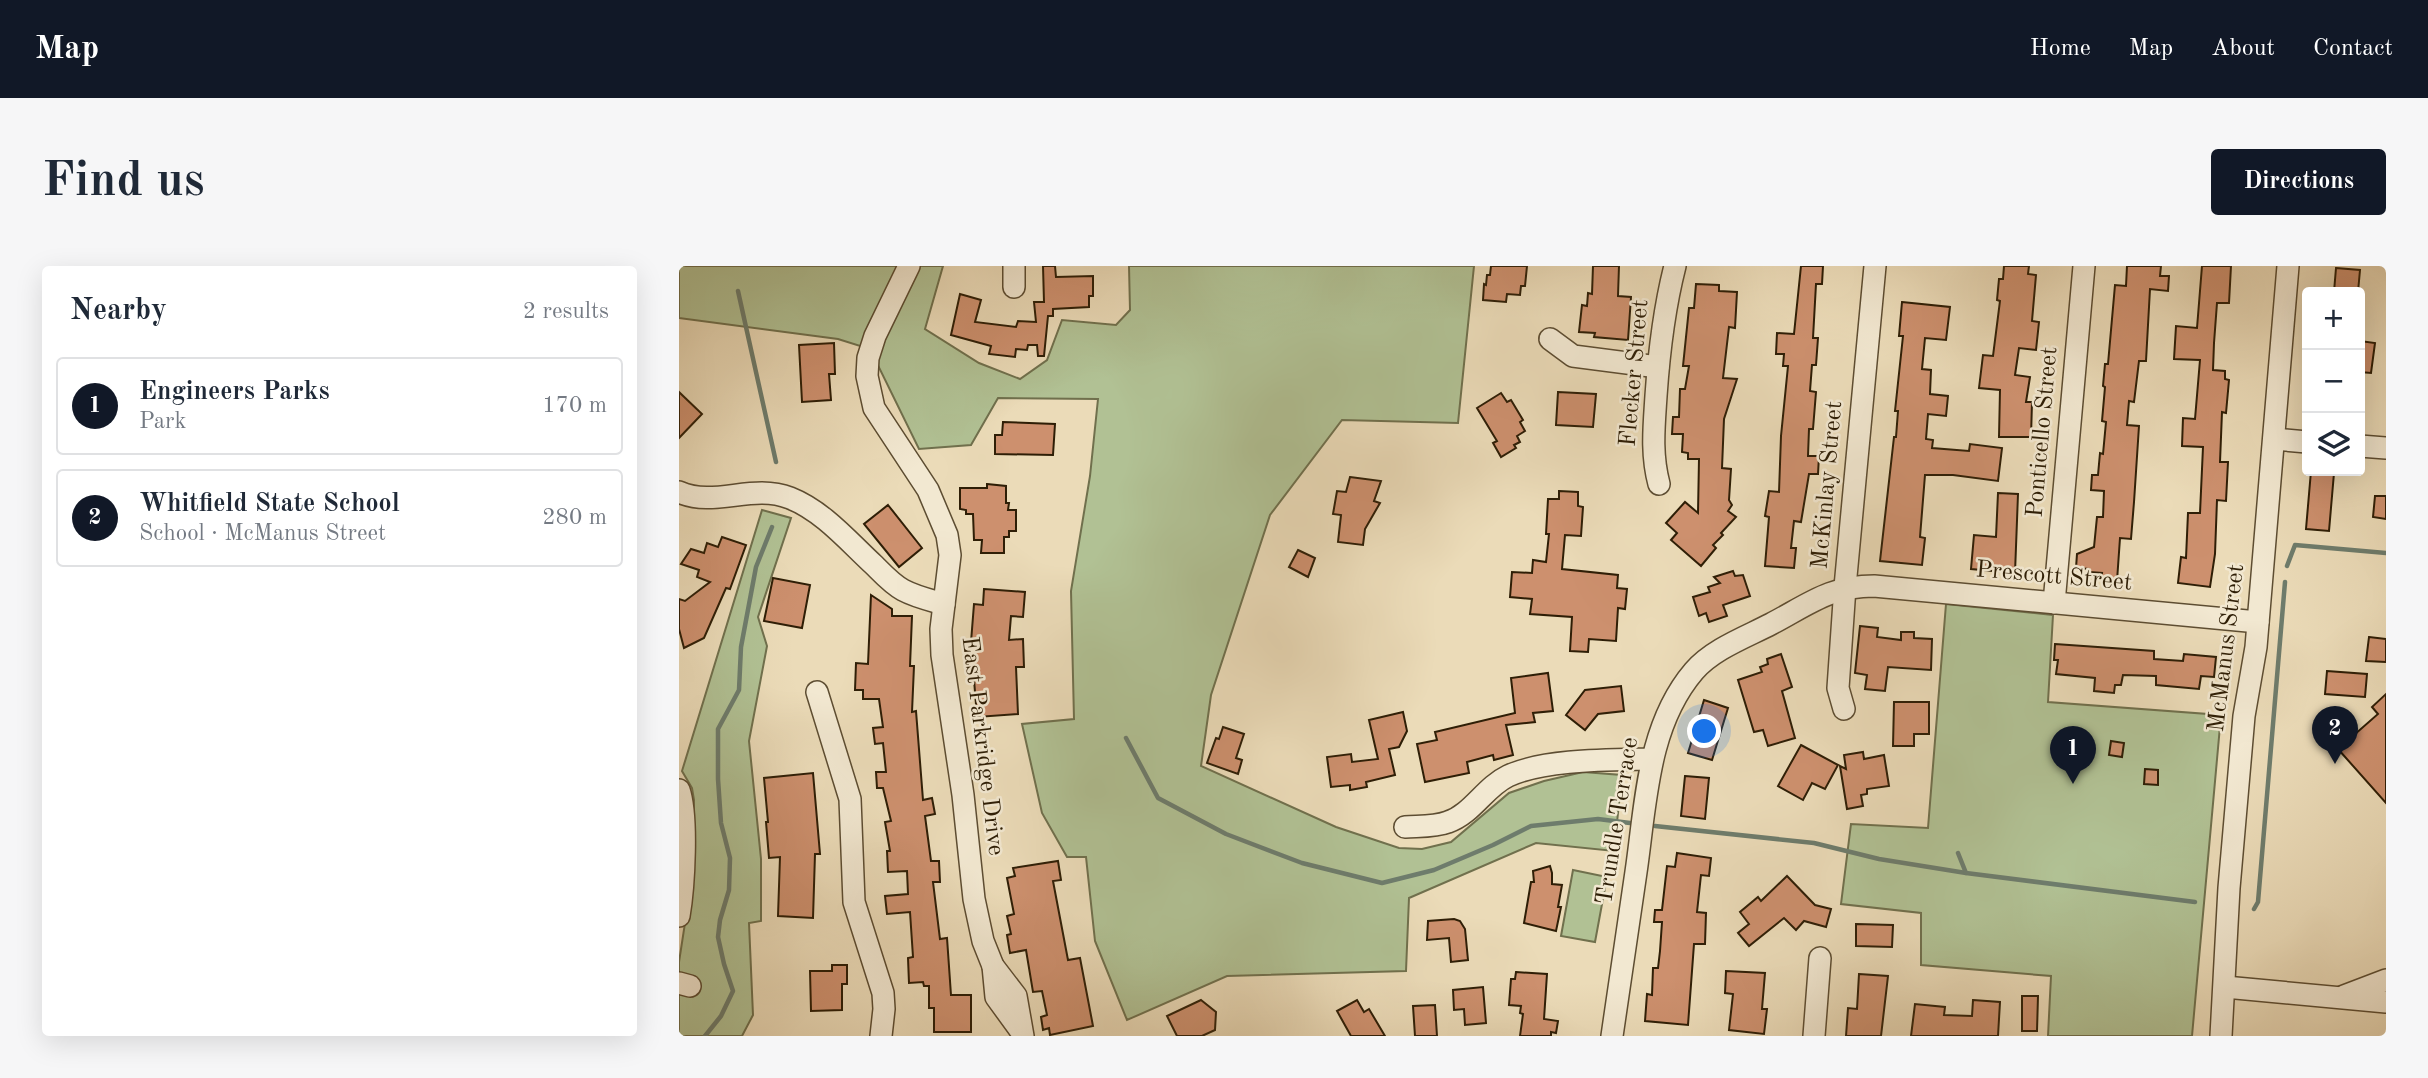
<!DOCTYPE html>
<html lang="en">
<head>
<meta charset="utf-8">
<style>
  :root { --surface:#fff; --page:#f6f6f7; --text:#1f2937; --muted:#747a83; --line:#e0e1e3; --accent:#111827 }
  body { margin:0; font-family:"Old Standard TT",serif; background:var(--page); color:var(--text) }
  .controls { position:absolute; right:21px; top:21px; display:grid; overflow:hidden; border-radius:7px; box-shadow:0 7px 28px #0002 }
  .controls button { width:63px; height:63px; display:grid; place-items:center; padding:0; border:0; border-bottom:2px solid var(--line); background:var(--surface); color:var(--text); font:35px sans-serif }
  .you { position:absolute; left:1026px; top:466px; width:24px; height:24px; margin:-18px; border:5px solid #fff; border-radius:50%; background:#1a73e8; box-shadow:0 0 0 10px #1a73e833 }
  .badge { display:grid; place-items:center; width:46px; height:46px; border-radius:50%; background:var(--accent); color:#fff; font-size:23px; font-weight:700 }
  .pin { position:absolute; translate:-50% -58px; filter:drop-shadow(0 2px 4px #0008) }
  .pin::after { content:''; position:absolute; top:37px; width:24px; height:21px; background:inherit; clip-path:polygon(0 0,100% 0,50% 100%) }
  .list { margin:0; padding:0; list-style:none }
  h2 { display:flex; justify-content:space-between; align-items:center; height:91px; margin:0; padding:0 28px; font-size:30px }
  h2 small { font-size:23px; font-weight:400; color:var(--muted) }
  .list li { display:grid; grid-template-columns:46px 1fr auto; gap:21px; align-items:center; box-sizing:border-box; height:98px; margin:0 14px 14px; padding:0 14px; border:2px solid var(--line); border-radius:7px }
  .list b { display:block; font-size:26px; white-space:nowrap }
  .list p { margin:0; font-size:23px; white-space:nowrap; color:var(--muted) }
  .list em { font-size:23px; font-style:normal; color:var(--muted) }
  .icon { flex:none; width:38px; height:38px; fill:none; stroke:currentColor; stroke-width:2; stroke-linecap:round; stroke-linejoin:round }
  .map { position:relative; flex:none; width:1707px; height:770px; overflow:hidden; border-radius:7px }
  header { display:flex; align-items:center; gap:42px; box-sizing:border-box; height:98px; padding:0 35px; background:var(--accent); color:#fff }
  header strong { font-size:33px }
  nav { display:flex; gap:38px; margin-inline-start:auto; font-size:24px }
  .intro { display:flex; align-items:center; justify-content:space-between; box-sizing:border-box; height:168px; padding:0 42px }
  h1 { margin:0; font-size:49px }
  .button { padding:18px 32px; border-radius:7px; background:var(--accent); color:#fff; font-size:24px; font-weight:700 }
  main { display:flex; gap:42px; padding:0 42px }
  aside { flex:1; background:var(--surface); border-radius:7px; box-shadow:0 7px 28px #0002 }
  .map>svg:first-child { display:block }
  .green { fill:#b1c194; stroke:#70704d; stroke-width:2 }
  .lines { fill:none; stroke-linecap:round; stroke-linejoin:round }
  .stream { stroke:#6e7c6c; stroke-width:4.5 }
  .building { fill:#cd906e; stroke:#2e1e06; stroke-width:2 }
  .minor-casing { stroke:#5d4d32; stroke-width:24 }
  .minor { stroke:#f2e8d1; stroke-width:21 }
  .labels { text-anchor:middle; dominant-baseline:central; stroke-width:5; stroke-linejoin:round; paint-order:stroke }
  .street-label { font-size:24px; fill:#2e1e06; stroke:#f2e8d1 }
</style>
</head>
<body>
<header>
<strong>Map</strong>
<nav><a>Home</a><a>Map</a><a>About</a><a>Contact</a></nav>
</header>
<div class="intro"><h1>Find us</h1><a class="button">Directions</a></div>
<main>
<aside>
<h2>Nearby<small>2 results</small></h2>
<ul class="list">
<li><span class="badge">1</span><div><b>Engineers Parks</b><p>Park</p></div><em>170 m</em></li>
<li><span class="badge">2</span><div><b>Whitfield State School</b><p>School · McManus Street</p></div><em>280 m</em></li>
</ul>
</aside>
<div class="map">
<svg width="1707" height="770" viewBox="0 0 1707 770">
  <rect width="100%" height="100%" fill="#ebdbb8"/>
  <filter id="stains"><feTurbulence type="fractalNoise" baseFrequency=".00286" numOctaves="4"/><feColorMatrix values="0 0 0 0 .2 0 0 0 0 .09 0 0 0 0 .02 0 0 0 .5 -.17"/></filter>
  <radialGradient id="worn" r=".72"><stop offset=".6" stop-color="#630" stop-opacity="0"/><stop offset="1" stop-color="#630" stop-opacity=".3"/></radialGradient>
  <!-- green -->
  <g class="green">
    <polygon points="0,0 264,0 246,63 300,97 341,113 368,94 383,54 437,59 451,44 450,0 795,0 779,157 663,154 591,249 532,429 522,500 657,561 720,582 743,583 772,576 830,527 865,515 904,506 943,509 935,585 857,577 730,632 727,705 548,710 448,754 416,675 407,591 388,591 363,547 343,458 395,453 392,325 411,210 419,133 319,132 292,179 240,183 191,83 159,73 0,52"/>
    <polygon points="83,244 112,252 79,351 88,380 70,475 82,593 82,655 70,657 74,749 63,770 0,770 0,696 14,605 15,534 13,522 3,505"/>
    <polygon points="1267,338 1374,349 1369,436 1542,449 1513,770 1369,770 1372,710 1242,699 1242,647 1162,638 1172,558 1249,562"/>
    <polygon points="894,604 928,611 916,676 882,670"/>
  </g>
  <g class="lines">
    <!-- stream -->
    <g class="stream">
      <polyline points="59,25 97,196"/>
      <polyline points="1608,300 1616,279 1707,287"/>
      <polyline points="447,472 479,532 547,568 623,597 703,617 755,604 814,579 852,560 919,553 951,557"/>
      <polyline points="976,560 1135,577 1200,593 1287,607"/>
      <polyline points="1279,587 1287,607 1516,636"/>
      <polyline points="1575,643 1579,636 1606,316"/>
      <polyline points="26,770 42,750 54,725 45,698 39,671 41,654 50,624 51,592 42,557 39,513 39,463 60,424 62,381 77,301 93,261"/>
    </g>
  </g>
  <!-- building -->
  <g class="building">
    <polygon points="364,0 376,0 377,11 414,10 414,30 410,30 410,41 374,43 374,50 369,50 365,90 359,90 358,79 349,79 348,84 337,83 336,91 310,88 312,80 272,69 281,28 302,34 296,56 337,61 339,55 357,56 355,36 365,36"/>
    <polygon points="812,0 848,0 846,20 842,20 841,29 828,28 827,36 804,34 805,18 807,19 808,9 811,9"/>
    <polygon points="914,0 940,0 939,30 952,31 949,74 915,71 916,67 900,66 903,39 908,40 909,27 913,28"/>
    <polygon points="1122,0 1144,0 1143,18 1137,18 1134,72 1139,72 1137,99 1133,99 1131,125 1137,126 1134,163 1130,163 1129,190 1140,190 1139,208 1130,208 1122,256 1115,255 1112,282 1117,282 1115,302 1086,300 1090,251 1086,250 1090,225 1100,226 1102,170 1109,100 1104,100 1105,88 1097,88 1098,67 1115,68"/>
    <polygon points="1325,0 1350,0 1349,8 1357,9 1353,55 1360,56 1357,84 1340,82 1336,109 1351,111 1347,136 1353,136 1352,171 1320,171 1321,124 1300,122 1304,89 1314,90 1321,35 1318,34 1320,13 1324,13"/>
    <polygon points="1448,0 1482,0 1481,10 1490,10 1489,25 1471,23 1467,95 1460,95 1455,136 1450,135 1448,159 1460,160 1455,236 1452,273 1441,272 1438,315 1422,314 1423,307 1410,306 1410,303 1397,302 1398,288 1415,281 1418,251 1424,251 1425,225 1412,224 1413,209 1419,209 1421,187 1424,188 1427,156 1423,155 1426,121 1424,120 1426,98 1429,98 1436,19 1447,20"/>
    <polygon points="1523,0 1552,0 1550,37 1538,37 1535,77 1534,104 1546,105 1546,113 1550,114 1547,147 1543,146 1541,196 1549,196 1547,235 1538,234 1536,288 1531,321 1499,317 1502,291 1507,292 1509,247 1521,247 1524,181 1503,180 1504,152 1516,153 1521,94 1495,93 1497,60 1518,62"/>
    <polygon points="1657,2 1681,4 1679,26 1655,26"/>
    <polygon points="1017,18 1040,19 1040,25 1058,26 1056,62 1050,61 1044,112 1058,113 1045,153 1043,202 1052,203 1050,234 1053,239 1049,245 1057,251 1042,267 1044,269 1034,279 1037,282 1022,300 992,274 998,267 987,257 1006,236 1019,247 1020,193 1009,193 1009,187 1003,186 1004,168 993,168 994,151 1000,151 1001,123 1006,123 1010,100 1004,100 1010,42 1015,42"/>
    <polygon points="1223,36 1271,41 1267,74 1246,72 1243,103 1252,104 1251,128 1269,130 1267,150 1249,148 1247,173 1254,174 1253,182 1290,185 1291,178 1323,182 1319,215 1274,209 1246,209 1241,271 1246,272 1243,299 1201,295 1215,171 1217,171 1219,145 1216,145 1224,70 1220,70"/>
    <polygon points="1681,75 1696,77 1692,107 1681,106"/>
    <polygon points="155,77 156,108 150,108 152,134 123,136 120,79"/>
    <polygon points="0,126 23,148 0,172"/>
    <polygon points="879,126 917,128 914,161 877,159"/>
    <polygon points="822,127 828,136 832,134 844,154 841,156 846,165 838,170 841,176 835,179 837,182 822,191 814,177 818,175 798,142"/>
    <polygon points="324,156 376,158 374,189 316,188 316,169 323,169"/>
    <polygon points="1632,205 1655,207 1650,265 1627,263"/>
    <polygon points="671,211 702,215 695,235 701,237 686,263 684,279 659,276 662,249 654,248 658,225 667,226"/>
    <polygon points="308,218 327,220 327,237 330,237 329,244 337,244 337,265 330,265 330,271 325,271 325,287 302,287 303,274 295,274 294,248 287,248 287,244 281,243 281,222 308,222"/>
    <polygon points="880,225 899,226 899,240 904,241 902,270 886,269 883,303 939,309 938,322 948,323 946,343 939,342 937,375 910,373 909,386 891,385 893,351 851,348 853,333 831,331 833,306 853,307 854,294 867,296 870,268 867,268 869,233 880,233"/>
    <polygon points="1319,227 1339,228 1336,307 1292,303 1295,269 1317,271"/>
    <polygon points="1696,230 1707,230 1707,253 1694,251"/>
    <polygon points="209,239 243,282 220,301 185,258"/>
    <polygon points="43,271 67,279 51,323 47,322 25,372 5,382 0,363 0,333 6,335 31,316 18,311 20,304 2,298 12,283 25,287 28,277 39,281"/>
    <polygon points="619,284 636,292 629,311 610,301"/>
    <polygon points="1054,305 1056,310 1064,309 1071,330 1044,339 1048,350 1030,356 1027,347 1020,350 1014,331 1031,326 1029,321 1041,317 1035,311"/>
    <polygon points="94,312 131,319 123,362 85,355"/>
    <polygon points="305,323 346,326 344,351 332,350 330,374 344,373 345,401 337,401 339,448 298,451 292,376 295,338 304,339"/>
    <polygon points="192,329 213,343 213,350 233,350 231,400 235,400 233,446 237,445 244,534 253,532 256,548 246,550 252,595 260,595 261,616 254,616 261,673 268,672 272,729 292,729 292,766 255,766 255,742 250,742 250,720 245,720 244,716 230,717 229,692 234,691 231,646 208,648 206,630 229,628 228,605 209,606 208,585 211,585 206,556 212,555 204,522 198,522 197,506 207,506 204,477 196,478 194,462 204,461 200,433 184,433 184,424 176,424 177,397 189,398"/>
    <polygon points="1181,360 1199,362 1198,371 1222,374 1222,366 1235,366 1235,372 1253,373 1252,404 1209,401 1206,425 1186,423 1188,409 1176,407"/>
    <polygon points="1690,371 1707,373 1707,396 1687,395"/>
    <polygon points="1376,378 1475,385 1475,393 1504,395 1505,388 1537,391 1535,411 1522,410 1520,423 1477,419 1477,410 1444,409 1442,419 1436,419 1435,427 1415,425 1416,412 1377,408 1379,394 1375,394"/>
    <polygon points="1102,388 1113,421 1103,425 1116,472 1089,480 1084,464 1075,466 1059,414 1083,406 1081,401 1089,398 1088,393"/>
    <polygon points="1648,405 1688,408 1686,431 1646,428"/>
    <polygon points="869,407 874,445 854,447 856,456 827,459 834,489 815,494 814,489 788,496 790,507 746,516 738,478 758,474 756,466 836,447 832,412"/>
    <polygon points="942,420 945,445 919,448 906,464 887,449 906,424"/>
    <polygon points="1707,428 1707,537 1659,483 1699,448 1693,441"/>
    <polygon points="1025,434 1049,442 1033,494 1009,487"/>
    <polygon points="1215,436 1250,436 1250,468 1235,468 1235,480 1214,480"/>
    <polygon points="724,446 728,465 720,481 710,483 716,509 687,516 688,521 671,524 671,519 652,521 648,491 672,488 673,496 699,493 690,454"/>
    <polygon points="544,461 565,468 557,492 563,494 559,508 528,497 537,472 540,473"/>
    <polygon points="1432,475 1445,477 1443,491 1430,489"/>
    <polygon points="1122,479 1159,499 1146,523 1133,517 1124,534 1099,520"/>
    <polygon points="1184,486 1185,493 1205,489 1210,520 1188,523 1188,528 1182,529 1184,540 1168,543 1161,500 1167,503 1165,489"/>
    <polygon points="1466,503 1479,504 1479,519 1465,518"/>
    <polygon points="134,507 141,588 136,588 134,652 99,650 101,591 90,592 87,556 89,556 85,512"/>
    <polygon points="1006,510 1030,512 1026,553 1002,550"/>
    <polygon points="998,587 1032,592 1030,610 1022,609 1018,646 1027,647 1026,678 1015,678 1009,759 966,755 968,728 973,729 974,702 979,702 981,685 983,656 975,656 976,644 983,644 988,600 996,601"/>
    <polygon points="379,595 382,614 374,615 389,694 401,692 414,760 371,769 370,762 364,764 362,751 368,749 363,725 354,726 347,684 331,687 328,669 332,668 328,650 335,648 328,612 336,610 334,602"/>
    <polygon points="871,600 873,607 873,618 883,619 879,641 882,641 877,665 845,657 852,616 855,616 854,605"/>
    <polygon points="1108,610 1136,639 1152,643 1147,661 1125,655 1117,664 1105,652 1070,680 1059,667 1070,658 1061,646 1079,631 1082,635"/>
    <polygon points="775,653 781,655 786,663 789,694 772,696 770,672 748,674 749,655"/>
    <polygon points="1177,658 1214,659 1213,681 1177,680"/>
    <polygon points="153,699 168,699 168,718 163,718 163,744 132,745 131,705 153,705"/>
    <polygon points="1047,705 1086,707 1083,743 1088,743 1085,768 1050,764 1054,728 1046,727"/>
    <polygon points="837,706 868,708 865,753 879,755 877,767 872,766 872,770 841,770 844,748 841,747 842,740 830,739 832,713 836,713"/>
    <polygon points="1180,708 1209,710 1202,770 1167,770 1169,742 1178,743"/>
    <polygon points="804,721 807,757 786,759 785,743 775,744 774,724"/>
    <polygon points="1343,730 1359,730 1358,765 1343,765"/>
    <polygon points="522,734 537,746 536,764 523,770 498,770 488,750"/>
    <polygon points="678,734 685,746 690,743 706,770 672,770 658,745"/>
    <polygon points="1294,734 1321,736 1319,770 1232,770 1236,738 1266,741 1265,749 1293,750"/>
    <polygon points="756,739 758,770 736,770 734,740"/>
  </g>
  <g class="lines">
    <defs>
      <g id="minor">
        <polyline points="230,0 196,70 189,92 188,110 195,142 249,224 268,269 271,289 262,363 263,389 284,529 295,633 304,675 314,700 337,730 344,770"/>
        <polyline points="335,0 335,21"/>
        <polyline points="871,73 894,90 979,101"/>
        <polyline points="1595,173 1628,176"/>
        <polyline points="1681,180 1707,182"/>
        <path d="M980,218C972,188 975,161 977,130C980,86 985,43 996,0"/>
        <path d="M0,226C36,242 73,217 111,232C144,245 170,276 195,299C204,308 213,318 224,324C237,331 251,334 265,338"/>
        <polyline points="1375,337 1405,0"/>
        <polyline points="138,426 171,533 175,636 204,727 205,743 202,770"/>
        <polyline points="1165,443 1159,422 1166,321 1196,0"/>
        <path d="M0,524C9,550 5,621 0,650"/>
        <path d="M726,561C741,560 756,561 769,556C793,548 806,521 829,510C865,493 932,494 973,493"/>
        <polyline points="314,700 317,731 341,764"/>
        <polyline points="0,717 11,720"/>
        <polyline points="1546,721 1707,736"/>
        <polyline points="1665,730 1707,714"/>
        <path d="M933,770C941,715 949,661 957,606C967,538 968,460 1015,405C1034,383 1067,371 1092,358C1130,338 1151,320 1195,320L1579,356"/>
        <polyline points="1135,770 1141,692"/>
        <polyline points="1542,770 1550,622 1565,450 1577,381 1609,0"/>
      </g>
    </defs>
    <!-- minor casing -->
    <use href="#minor" class="minor-casing"/>
    <!-- minor -->
    <use href="#minor" class="minor"/>
  </g>
  <g class="labels">
    <!-- street labels -->
    <g class="street-label">
      <text transform="translate(956 107) rotate(-85)">Flecker Street</text>
      <text transform="translate(1364 166) rotate(-85)">Ponticello Street</text>
      <text transform="translate(1149 219) rotate(-85)">McKinlay Street</text>
      <text transform="translate(1375 311) rotate(5)">Prescott Street</text>
      <text transform="translate(1548 382) rotate(-83)">McManus Street</text>
      <text transform="translate(303 480) rotate(83)">East Parkridge Drive</text>
      <text transform="translate(939 555) rotate(-81)">Trundle Terrace</text>
    </g>
  </g>
  <rect width="100%" height="100%" filter="url(#stains)"/>
  <rect width="100%" height="100%" fill="url(#worn)"/>
</svg>
<div class="controls">
<button>+</button>
<button>−</button>
<button><svg class="icon" aria-label="layers" viewBox="0 0 24 24"><path d="M12 4l9 5-9 5-9-5zM3 14l9 5 9-5"/></svg></button>
</div>
<div class="you"></div>
<div class="pin badge" style="left:1394px;top:518px">1</div>
<div class="pin badge" style="left:1656px;top:498px">2</div>
</div>
</main>
</body>
</html>
